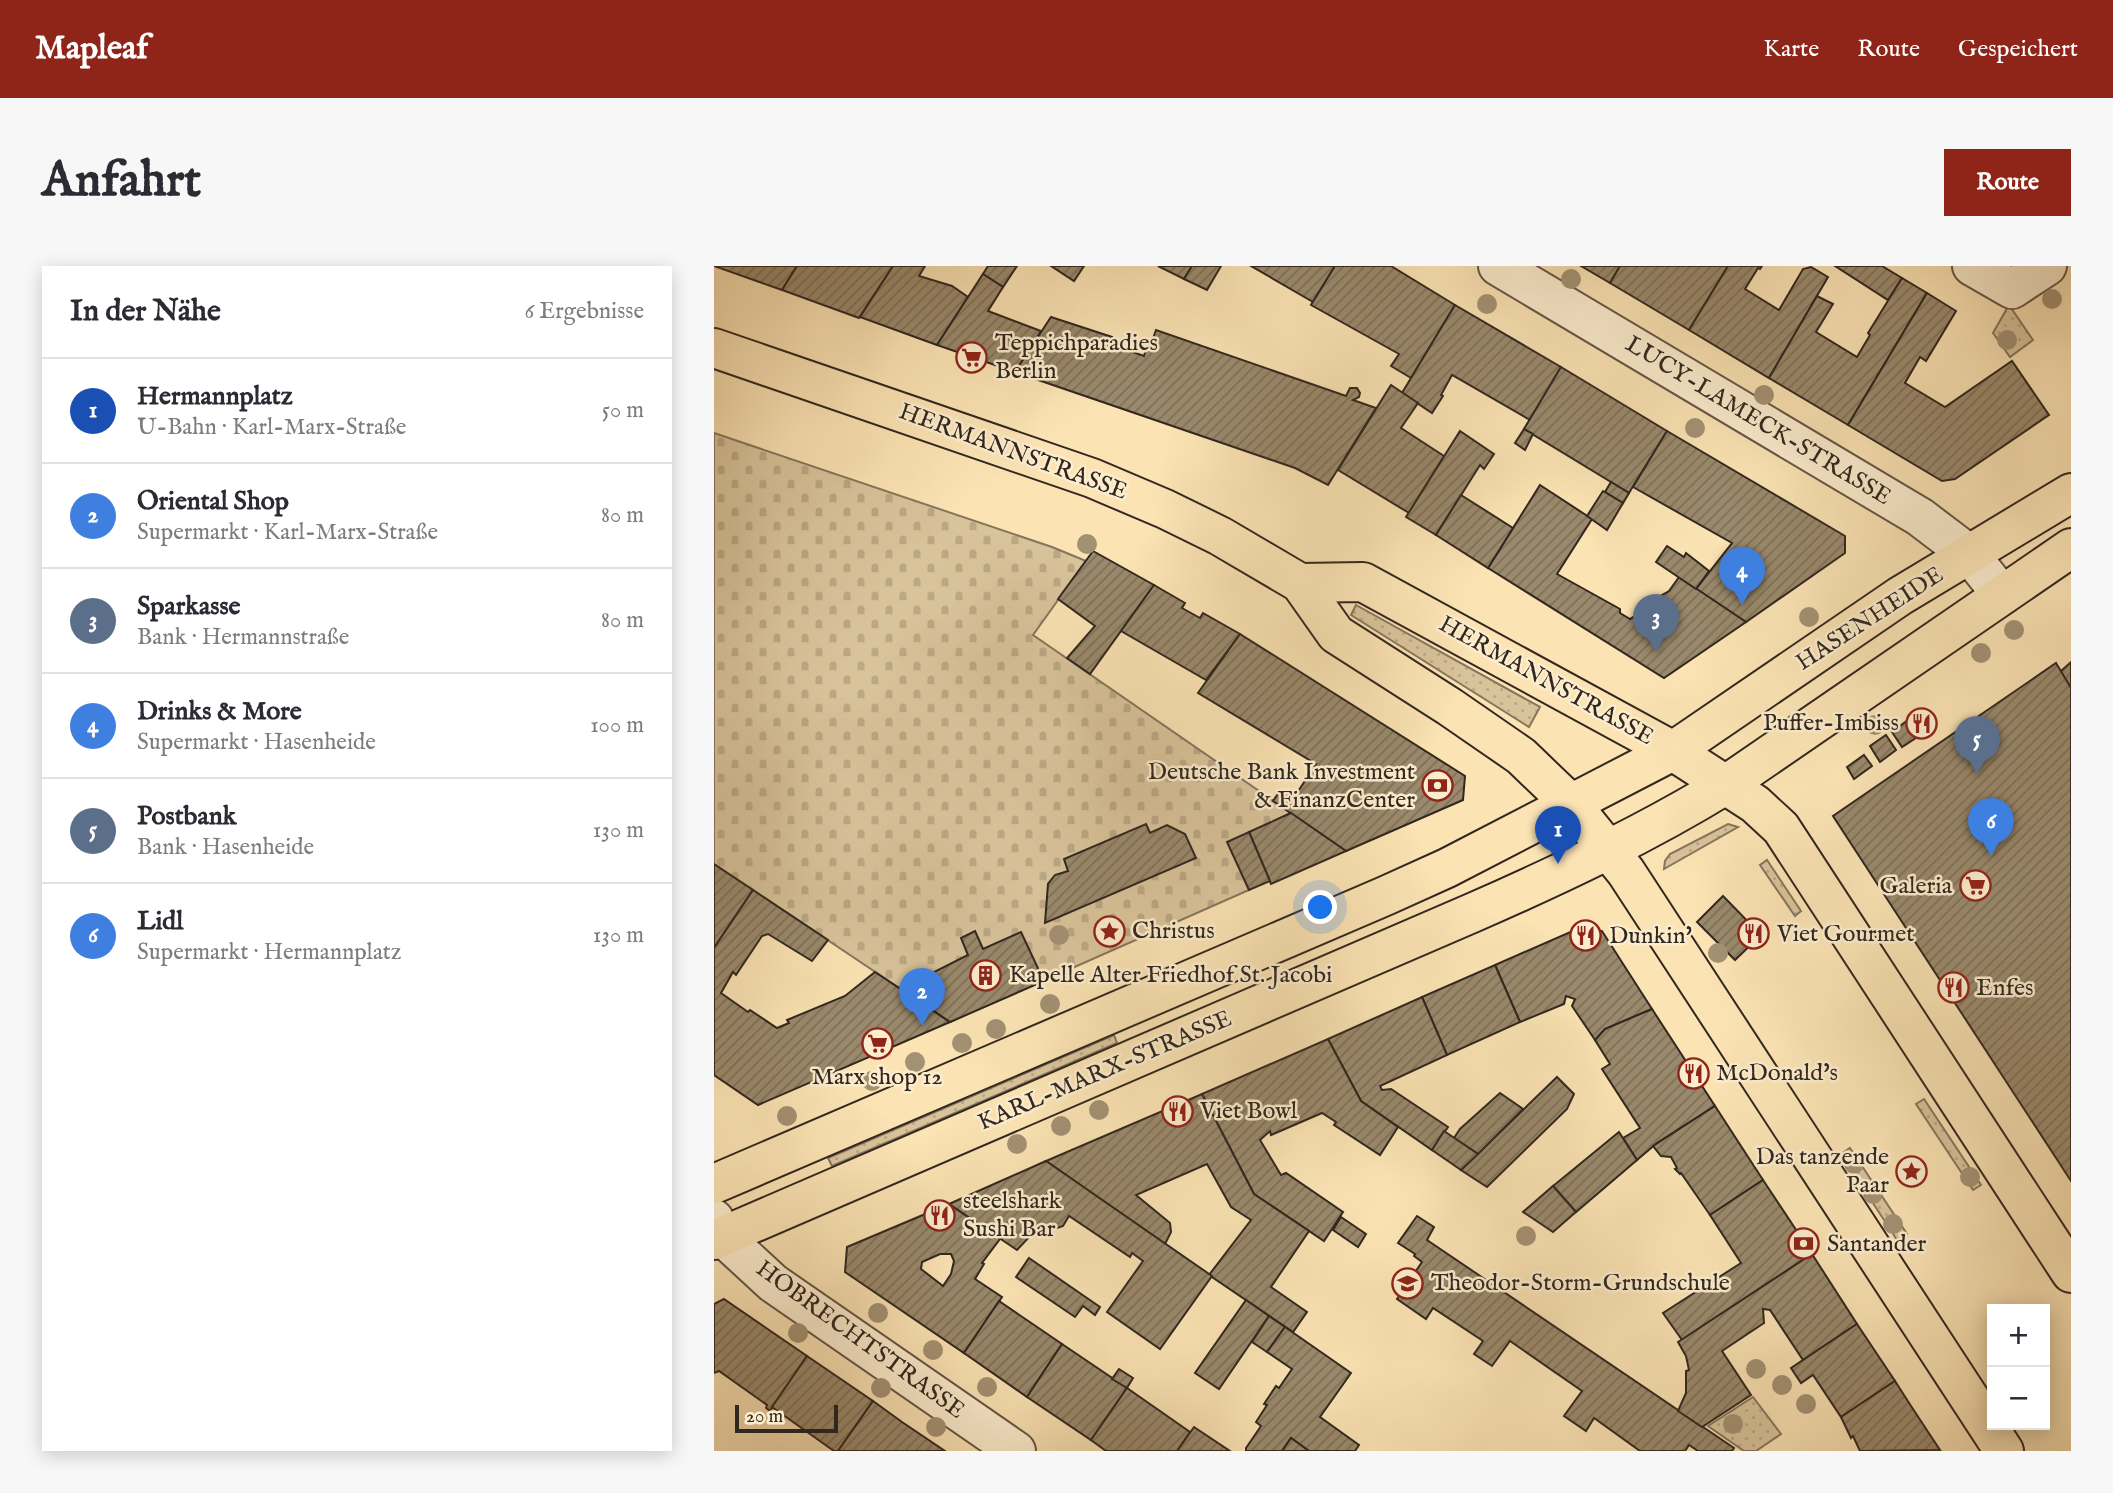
<!DOCTYPE html>
<html lang="de">
<head>
<meta charset="utf-8">
<style>
  :root { --surface:#fff; --page:#f7f7f7; --text:#2b2b33; --muted:#7c7c81; --line:#e1e1e2; --accent:#8f2418 }
  body { margin:0; font-family:"IM FELL English",serif; background:var(--page); color:var(--text) }
  .controls { position:absolute; right:21px; bottom:21px; display:grid; overflow:hidden; border-radius:0px; box-shadow:0 4px 18px #0003 }
  .controls button { width:63px; height:63px; display:grid; place-items:center; padding:0; border:0; border-bottom:2px solid var(--line); background:var(--surface); color:var(--text); font:35px sans-serif }
  .scale { position:absolute; left:21px; bottom:18px; width:103px; box-sizing:border-box; padding-left:7px; border:4px solid #31271f; border-top:0; font-size:19px; line-height:24px; white-space:nowrap; color:#31271f; -webkit-text-stroke:5px #fcedce; paint-order:stroke }
  .you { position:absolute; left:607px; top:642px; width:24px; height:24px; margin:-18px; border:5px solid #fff; border-radius:50%; background:#1a73e8; box-shadow:0 0 0 10px #1a73e833 }
  .badge { display:grid; place-items:center; width:46px; height:46px; border-radius:50%; background:var(--accent); color:#fff; font-size:23px; font-weight:700 }
  .pin { position:absolute; translate:-50% -58px; filter:drop-shadow(0 2px 4px #0008) }
  .pin::after { content:''; position:absolute; top:37px; width:24px; height:21px; background:inherit; clip-path:polygon(0 0,100% 0,50% 100%) }
  .list { margin:0; padding:0; list-style:none }
  h2 { display:flex; justify-content:space-between; align-items:center; height:91px; margin:0; padding:0 28px; font-size:30px }
  h2 small { font-size:23px; font-weight:400; color:var(--muted) }
  .list li { display:grid; grid-template-columns:46px 1fr auto; gap:21px; align-items:center; box-sizing:border-box; height:105px; padding:0 28px; border-top:2px solid var(--line) }
  .list b { display:block; font-size:26px; white-space:nowrap }
  .list p { margin:0; font-size:23px; white-space:nowrap; color:var(--muted) }
  .list em { font-size:23px; font-style:normal; color:var(--muted) }
  .map { position:relative; flex:none; width:1357px; height:1185px; overflow:hidden; border-radius:0px }
  header { display:flex; align-items:center; gap:42px; box-sizing:border-box; height:98px; padding:0 35px; background:var(--accent); color:#fff }
  header strong { font-size:33px }
  nav { display:flex; gap:38px; margin-inline-start:auto; font-size:24px }
  .intro { display:flex; align-items:center; justify-content:space-between; box-sizing:border-box; height:168px; padding:0 42px }
  h1 { margin:0; font-size:49px }
  .button { padding:18px 32px; border-radius:0px; background:var(--accent); color:#fff; font-size:24px; font-weight:700 }
  main { display:flex; gap:42px; padding:0 42px }
  aside { flex:1; background:var(--surface); border-radius:0px; box-shadow:0 4px 18px #0003 }
  .map>svg:first-child { display:block }
  .green { fill:url(#green-dots); stroke:#85755d; stroke-width:2 }
  .cemetery { fill:url(#cemetery-stones); stroke:#85755d; stroke-width:2 }
  .building { fill:url(#building-hatch); stroke:#31271f; stroke-width:2; fill-rule:evenodd }
  .lines { fill:none; stroke-linecap:round; stroke-linejoin:round }
  .minor-casing { stroke:#645644; stroke-width:42 }
  .major-casing { stroke:#31271f; stroke-width:42 }
  .minor { stroke:#fcedce; stroke-width:38 }
  .major { stroke:#fbe3b4; stroke-width:38 }
  .tree { fill:#a39173 }
  .labels { text-anchor:middle; dominant-baseline:central; stroke-width:5; stroke-linejoin:round; paint-order:stroke }
  .poi-label { font-size:24px; fill:#31271f; stroke:#fcedce; text-anchor:start }
  .street-label { font-size:24px; fill:#31271f; stroke:#fcedce }
</style>
</head>
<body>
<header>
<strong>Mapleaf</strong>
<nav><a>Karte</a><a>Route</a><a>Gespeichert</a></nav>
</header>
<div class="intro"><h1>Anfahrt</h1><a class="button">Route</a></div>
<main>
<aside>
<h2>In der Nähe<small>6 Ergebnisse</small></h2>
<ul class="list">
<li><span class="badge" style="background:#1a4fb4">1</span><div><b>Hermannplatz</b><p>U-Bahn · Karl-Marx-Straße</p></div><em>50 m</em></li>
<li><span class="badge" style="background:#3f7fe0">2</span><div><b>Oriental Shop</b><p>Supermarkt · Karl-Marx-Straße</p></div><em>80 m</em></li>
<li><span class="badge" style="background:#5c6f8a">3</span><div><b>Sparkasse</b><p>Bank · Hermannstraße</p></div><em>80 m</em></li>
<li><span class="badge" style="background:#3f7fe0">4</span><div><b>Drinks &amp; More</b><p>Supermarkt · Hasenheide</p></div><em>100 m</em></li>
<li><span class="badge" style="background:#5c6f8a">5</span><div><b>Postbank</b><p>Bank · Hasenheide</p></div><em>130 m</em></li>
<li><span class="badge" style="background:#3f7fe0">6</span><div><b>Lidl</b><p>Supermarkt · Hermannplatz</p></div><em>130 m</em></li>
</ul>
</aside>
<div class="map">
<svg width="1357" height="1185" viewBox="0 0 1357 1185">
  <defs>
    <pattern id="green-dots" width="8" height="8" patternUnits="userSpaceOnUse" patternTransform="scale(1.75)"><rect width="8" height="8" fill="#d9c39b"/><path d="M2 2h.1M6 6h.1" fill="none" stroke="#bba885" stroke-width="1.8" stroke-linecap="round"/></pattern>
    <pattern id="cemetery-stones" width="16" height="16" patternUnits="userSpaceOnUse" patternTransform="scale(1.75)"><rect width="16" height="16" fill="#d9c39b"/><path d="M2 7V4a2 2 0 0 1 4 0v3zM10 15v-3a2 2 0 0 1 4 0v3z" fill="#bba885"/></pattern>
    <pattern id="building-hatch" width="6" height="6" patternUnits="userSpaceOnUse" patternTransform="scale(1.75)"><rect width="6" height="6" fill="#9a896c"/><path d="M-1 1l2-2M0 6l6-6M5 7l2-2" fill="none" stroke="#7e7058"/></pattern>
  </defs>
  <rect width="100%" height="100%" fill="#fbe3b4"/>
  <filter id="stains"><feTurbulence type="fractalNoise" baseFrequency=".00286" numOctaves="4"/><feColorMatrix values="0 0 0 0 .2 0 0 0 0 .09 0 0 0 0 .02 0 0 0 .5 -.17"/></filter>
  <radialGradient id="worn" r=".72"><stop offset=".6" stop-color="#630" stop-opacity="0"/><stop offset="1" stop-color="#630" stop-opacity=".3"/></radialGradient>
  <!-- green -->
  <g class="green">
    <polygon points="1295,39 1319,74 1296,91 1279,67"/>
    <polygon points="642,339 826,441 815,461 637,349"/>
    <polygon points="1014,558 1024,561 950,603 951,595 956,588"/>
    <polygon points="1053,594 1087,645 1081,650 1046,599"/>
    <polygon points="400,769 403,777 118,900 114,892"/>
    <polygon points="1210,833 1267,919 1259,924 1202,838"/>
    <polygon points="1136,882 1193,968 1183,974 1127,888"/>
    <polygon points="1039,1131 1067,1168 1042,1185 1030,1185 994,1160"/>
  </g>
  <!-- cemetery -->
  <polygon class="cemetery" points="0,167 338,281 372,295 319,369 577,547 514,576 535,624 236,756 0,598"/>
  <!-- building -->
  <g class="building">
    <polygon points="0,0 83,0 68,24"/>
    <polygon points="83,0 179,0 145,52 68,24"/>
    <polygon points="179,0 211,0 205,10 238,20 254,31 223,79 146,51"/>
    <polygon points="274,0 303,0 289,21 269,8"/>
    <polygon points="337,0 370,0 360,15"/>
    <polygon points="444,0 478,0 470,13"/>
    <polygon points="478,0 507,0 493,24 470,13"/>
    <polygon points="537,0 621,0 599,36"/>
    <polygon points="621,0 677,0 741,39 697,112 677,100 685,88 597,39"/>
    <polygon points="867,0 906,0 896,17"/>
    <polygon points="906,0 1014,0 975,64 896,17"/>
    <polygon points="1014,0 1048,0 1046,3 1044,2 1031,23 1065,44 1089,3 1097,1 1114,11 1055,112 975,64"/>
    <polygon points="1121,0 1168,0 1188,12 1174,34"/>
    <polygon points="269,8 289,21 274,45 327,65 301,106 223,79"/>
    <polygon points="1188,12 1213,27 1134,159 1055,112 1103,30 1119,38 1102,66 1143,91 1156,69 1154,67"/>
    <polygon points="1213,27 1242,45 1212,95 1206,91 1191,117 1231,141 1298,95 1335,149 1241,213 1228,215 1134,159"/>
    <polygon points="741,39 847,101 816,154 738,109 727,129 729,130 718,147 688,127"/>
    <polygon points="337,51 398,71 396,78 430,90 432,83 435,84 442,64 632,130 636,122 643,122 646,127 645,131 639,134 662,142 614,219 581,202 301,106"/>
    <polygon points="847,101 953,165 915,227 810,163"/>
    <polygon points="677,119 704,137 687,162 730,190 695,247 624,204"/>
    <polygon points="810,163 819,168 811,184 801,177"/>
    <polygon points="746,165 780,188 770,203 766,199 722,269 692,251"/>
    <polygon points="953,165 1131,270 1131,287 1032,356 982,323 1018,277 919,221"/>
    <polygon points="897,216 915,227 909,237 891,226"/>
    <polygon points="826,219 878,253 843,308 906,343 906,347 916,353 931,343 929,340 955,325 965,311 1032,356 950,412 774,302"/>
    <polygon points="889,225 909,237 893,264 873,250"/>
    <polygon points="747,229 799,262 774,302 722,269"/>
    <polygon points="953,280 970,291 972,287 995,305 982,323 942,296"/>
    <polygon points="379,285 440,319 376,408 353,392 381,360 344,333"/>
    <polygon points="440,319 471,337 468,342 486,352 489,347 526,368 492,414 407,365"/>
    <polygon points="526,368 751,510 749,534 632,585 559,535 566,525 581,530 602,498 484,427"/>
    <polygon points="1357,396 1357,422 1346,406"/>
    <polygon points="1342,397 1357,422 1357,915 1119,550"/>
    <polygon points="1211,443 1222,459 1205,470 1194,454"/>
    <polygon points="1194,454 1205,470 1188,481 1178,466"/>
    <polygon points="1172,469 1182,484 1166,496 1156,480"/>
    <polygon points="1150,489 1158,500 1140,513 1133,501"/>
    <polygon points="577,547 632,585 557,618 535,566"/>
    <polygon points="432,558 436,567 453,559 471,568 482,592 331,657 334,618 341,609 354,605 350,593"/>
    <polygon points="535,566 556,615 535,624 513,576"/>
    <polygon points="0,598 39,624 0,682"/>
    <polygon points="39,624 114,674 98,695 54,668 48,670 22,709 19,706 7,727 34,746 36,744 63,762 75,757 73,754 131,730 161,706 236,756 44,839 0,809 0,682"/>
    <polygon points="1009,630 1047,669 1021,694 983,656"/>
    <polygon points="870,660 888,665 938,743 891,763 881,774 858,740 861,733 852,730 850,738 806,756 781,699"/>
    <polygon points="261,665 269,683 307,666 330,715 236,756 201,732 200,726 204,720 211,719 214,711 220,706 254,689 247,672"/>
    <polygon points="781,699 806,756 733,789 708,731"/>
    <polygon points="708,731 733,789 666,820 668,824 677,823 734,861 718,884 647,835 614,773"/>
    <polygon points="938,743 1001,840 943,877 923,894 909,872 926,862 888,803 896,798 881,774 891,763"/>
    <polygon points="614,773 647,835 684,861 666,889 620,859 622,856 608,847 557,869 556,865 546,874 567,909 572,907 629,946 610,975 540,928 488,828"/>
    <polygon points="843,811 860,828 853,843 773,921 747,904"/>
    <polygon points="786,827 809,843 764,888 740,872 746,863"/>
    <polygon points="488,828 540,928 595,965 557,1021 593,1046 579,1066 495,1009 537,954 517,941 493,898 422,929 456,957 457,966 451,978 332,895"/>
    <polygon points="1001,840 1049,914 996,949 967,907 966,908 961,903 963,902 957,891 947,890 939,880"/>
    <polygon points="730,865 764,888 747,904 718,884"/>
    <polygon points="905,866 923,894 862,946 839,920"/>
    <polygon points="332,895 498,1010 446,1083 393,1046 429,995 418,987 416,991 355,950 349,960 321,970 318,968 303,984 235,938"/>
    <polygon points="1049,914 1098,988 968,1074 949,1047 1027,997 996,949"/>
    <polygon points="839,920 862,946 839,966 809,946"/>
    <path d="M235,938L286,973L268,997L270,998L261,1013L288,1031L250,1087L131,1006L133,981ZM226,988H237L240,995L237,1008L229,1020L207,1003L208,996Z"/>
    <polygon points="703,950 720,961 713,974 1020,1182 1018,1185 984,1185 975,1179 971,1185 926,1185 880,1152 872,1165 850,1150 868,1125 796,1075 778,1100 760,1088 769,1075 719,1042 712,1053 683,1033 708,996 700,990 701,988 684,977"/>
    <polygon points="627,951 652,968 644,981 619,964"/>
    <polygon points="1098,988 1143,1058 1089,1094 1056,1044 1049,1043 1050,1057 1008,1085 1037,1129 988,1161 964,1145 972,1127 972,1105 975,1104 972,1090 964,1076"/>
    <polygon points="315,992 386,1041 381,1049 369,1040 361,1051 302,1011"/>
    <polygon points="10,1033 93,1090 56,1145 52,1142 53,1139 5,1105 0,1107 0,1038"/>
    <polygon points="532,1034 555,1050 505,1123 481,1107"/>
    <polygon points="285,1035 348,1078 313,1131 250,1087"/>
    <polygon points="555,1050 571,1061 553,1086 538,1076"/>
    <polygon points="1143,1058 1181,1115 1127,1151 1099,1109 1087,1117 1077,1102"/>
    <polygon points="571,1061 637,1107 606,1151 645,1179 641,1185 595,1185 577,1172 568,1185 532,1185 532,1182 547,1160 542,1156 553,1139 550,1138 562,1120 565,1122 578,1103 553,1086"/>
    <polygon points="348,1078 413,1122 377,1174 313,1131"/>
    <polygon points="93,1090 159,1135 124,1185 120,1185 58,1141"/>
    <polygon points="405,1103 419,1112 413,1122 398,1113"/>
    <polygon points="1181,1115 1197,1140 1226,1184 1146,1185 1139,1170 1137,1172 1127,1151"/>
    <polygon points="413,1122 476,1166 463,1185 392,1185 377,1174"/>
    <polygon points="159,1135 188,1156 231,1185 124,1185"/>
    <polygon points="480,1161 516,1185 463,1185"/>
    <polygon points="577,1172 595,1185 568,1185"/>
  </g>
  <g class="lines">
    <defs>
      <g id="minor">
        <polyline points="784,0 1206,251 1256,289 1288,329"/>
        <polyline points="1258,0 1298,23 1333,0"/>
        <polyline points="0,953 8,970 59,1017 302,1185"/>
      </g>
      <g id="major">
        <polyline points="0,82 378,212 451,243 506,270 586,317 622,368 736,441 807,490 858,539 912,606 1290,1185"/>
        <polyline points="586,317 649,316 959,485 1041,538 1067,562 1357,1007"/>
        <polyline points="0,918 671,630 733,602 959,485 1186,330 1357,227"/>
        <path d="M0,974L758,647C845,609 932,568 1013,518L1357,282"/>
      </g>
    </defs>
    <!-- minor casing -->
    <use href="#minor" class="minor-casing"/>
    <!-- major casing -->
    <use href="#major" class="major-casing"/>
    <!-- minor -->
    <use href="#minor" class="minor"/>
    <!-- major -->
    <use href="#major" class="major"/>
  </g>
  <!-- trees -->
  <g class="tree">
    <circle cx="857" cy="13" r="10"/>
    <circle cx="1338" cy="33" r="10"/>
    <circle cx="773" cy="38" r="10"/>
    <circle cx="1293" cy="74" r="10"/>
    <circle cx="1050" cy="129" r="10"/>
    <circle cx="981" cy="162" r="10"/>
    <circle cx="373" cy="278" r="10"/>
    <circle cx="1095" cy="351" r="10"/>
    <circle cx="1300" cy="364" r="10"/>
    <circle cx="1267" cy="387" r="10"/>
    <circle cx="1161" cy="459" r="10"/>
    <circle cx="345" cy="669" r="10"/>
    <circle cx="1004" cy="687" r="10"/>
    <circle cx="336" cy="738" r="10"/>
    <circle cx="282" cy="763" r="10"/>
    <circle cx="248" cy="777" r="10"/>
    <circle cx="201" cy="796" r="10"/>
    <circle cx="158" cy="815" r="10"/>
    <circle cx="385" cy="844" r="10"/>
    <circle cx="73" cy="850" r="10"/>
    <circle cx="347" cy="860" r="10"/>
    <circle cx="303" cy="878" r="10"/>
    <circle cx="1140" cy="898" r="10"/>
    <circle cx="1256" cy="911" r="10"/>
    <circle cx="1159" cy="928" r="10"/>
    <circle cx="1179" cy="958" r="10"/>
    <circle cx="812" cy="970" r="10"/>
    <circle cx="164" cy="1047" r="10"/>
    <circle cx="84" cy="1067" r="10"/>
    <circle cx="219" cy="1084" r="10"/>
    <circle cx="1042" cy="1103" r="10"/>
    <circle cx="1068" cy="1119" r="10"/>
    <circle cx="273" cy="1121" r="10"/>
    <circle cx="167" cy="1122" r="10"/>
    <circle cx="1092" cy="1138" r="10"/>
    <circle cx="1019" cy="1158" r="10"/>
    <circle cx="222" cy="1161" r="10"/>
  </g>
  <!-- icons -->
  <defs>
    <symbol id="supermarket-ring" viewBox="-11 -11 22 22"><circle r="9.5" fill="#fcedce" stroke="#8f2418" stroke-width="1.5"/><path d="M-6-5.5h2.5l.6 2H6L4.5 2H-2.5L-4.4-4H-6ZM-1.5 3.2a1.3 1.3 0 1 0 .1 0ZM3 3.2a1.3 1.3 0 1 0 .1 0Z" fill="#8f2418"/></symbol>
    <symbol id="restaurant-ring" viewBox="-11 -11 22 22"><circle r="9.5" fill="#fcedce" stroke="#8f2418" stroke-width="1.5"/><path d="M-5-6h1v4h1v-4h1v4h1v-4h1v5L-1.5 .5V6h-2V.5L-5-1ZM5-6V6H3V1.5H1.5Q1.5-4 5-6Z" fill="#8f2418"/></symbol>
    <symbol id="bank-ring" viewBox="-11 -11 22 22"><circle r="9.5" fill="#fcedce" stroke="#8f2418" stroke-width="1.5"/><path d="M-6-4H6V4H-6ZM0-2.3a2.3 2.3 0 1 0 0 4.6a2.3 2.3 0 1 0 0-4.6Z" fill="#8f2418"/></symbol>
    <symbol id="sight-ring" viewBox="-11 -11 22 22"><circle r="9.5" fill="#fcedce" stroke="#8f2418" stroke-width="1.5"/><path d="M0-6L1.8-2.2L6-1.7L2.9 1.2L3.7 5.4L0 3.3L-3.7 5.4L-2.9 1.2L-6-1.7L-1.8-2.2Z" fill="#8f2418"/></symbol>
    <symbol id="building-ring" viewBox="-11 -11 22 22"><circle r="9.5" fill="#fcedce" stroke="#8f2418" stroke-width="1.5"/><path d="M-4-6H4V6H1V3H-1V6H-4ZM-2.5-4.3h1.7v1.8h-1.7ZM.8-4.3h1.7v1.8H.8ZM-2.5-1h1.7V.8h-1.7ZM.8-1h1.7V.8H.8Z" fill="#8f2418"/></symbol>
    <symbol id="school-ring" viewBox="-11 -11 22 22"><circle r="9.5" fill="#fcedce" stroke="#8f2418" stroke-width="1.5"/><path d="M0-5L7-2L0 1L-7-2ZM-4 1L0 2.5L4 1V4Q0 6-4 4Z" fill="#8f2418"/></symbol>
  </defs>
  <g fill-rule="evenodd">
    <use href="#supermarket-ring" x="240" y="74" width="35" height="35"/>
    <use href="#restaurant-ring" x="1190" y="440" width="35" height="35"/>
    <use href="#bank-ring" x="706" y="502" width="35" height="35"/>
    <use href="#supermarket-ring" x="1244" y="602" width="35" height="35"/>
    <use href="#sight-ring" x="378" y="648" width="35" height="35"/>
    <use href="#restaurant-ring" x="1022" y="650" width="35" height="35"/>
    <use href="#restaurant-ring" x="854" y="652" width="35" height="35"/>
    <use href="#building-ring" x="254" y="692" width="35" height="35"/>
    <use href="#restaurant-ring" x="1222" y="704" width="35" height="35"/>
    <use href="#supermarket-ring" x="146" y="760" width="35" height="35"/>
    <use href="#restaurant-ring" x="962" y="790" width="35" height="35"/>
    <use href="#restaurant-ring" x="446" y="828" width="35" height="35"/>
    <use href="#sight-ring" x="1180" y="888" width="35" height="35"/>
    <use href="#restaurant-ring" x="208" y="932" width="35" height="35"/>
    <use href="#bank-ring" x="1072" y="960" width="35" height="35"/>
    <use href="#school-ring" x="676" y="1000" width="35" height="35"/>
  </g>
  <g class="labels">
    <!-- poi labels -->
    <g class="poi-label">
      <text x="281" y="77">Teppichparadies<tspan x="281" dy="28">Berlin</tspan></text>
      <text x="1185" y="457" text-anchor="end">Puffer-Imbiss</text>
      <text x="701" y="506" text-anchor="end">Deutsche Bank Investment<tspan x="701" dy="28">&amp; FinanzCenter</tspan></text>
      <text x="1238" y="620" text-anchor="end">Galeria</text>
      <text x="418" y="665">Christus</text>
      <text x="1063" y="668">Viet Gourmet</text>
      <text x="895" y="670">Dunkin'</text>
      <text x="295" y="709">Kapelle Alter Friedhof St. Jacobi</text>
      <text x="1262" y="722">Enfes</text>
      <text x="1002" y="807">McDonald's</text>
      <text x="163" y="811" text-anchor="middle">Marx shop 12</text>
      <text x="486" y="845">Viet Bowl</text>
      <text x="1175" y="891" text-anchor="end">Das tanzende<tspan x="1175" dy="28">Paar</tspan></text>
      <text x="249" y="935">steelshark<tspan x="249" dy="28">Sushi Bar</tspan></text>
      <text x="1113" y="978">Santander</text>
      <text x="717" y="1017">Theodor-Storm-Grundschule</text>
    </g>
    <!-- street labels -->
    <g class="street-label">
      <text transform="translate(1044 155) rotate(31)">LUCY-LAMECK-STRASSE</text>
      <text transform="translate(299 186) rotate(20)">HERMANNSTRASSE</text>
      <text transform="translate(1156 353) rotate(-33)">HASENHEIDE</text>
      <text transform="translate(832 415) rotate(29)">HERMANNSTRASSE</text>
      <text transform="translate(391 805) rotate(-23)">KARL-MARX-STRASSE</text>
      <text transform="translate(146 1074) rotate(36)">HOBRECHTSTRASSE</text>
    </g>
  </g>
  <rect width="100%" height="100%" filter="url(#stains)"/>
  <rect width="100%" height="100%" fill="url(#worn)"/>
</svg>
<div class="controls">
<button>+</button>
<button>−</button>
</div>
<div class="scale">20 m</div>
<div class="you"></div>
<div class="pin badge" style="left:844px;top:598px;background:#1a4fb4">1</div>
<div class="pin badge" style="left:208px;top:760px;background:#3f7fe0">2</div>
<div class="pin badge" style="left:942px;top:386px;background:#5c6f8a">3</div>
<div class="pin badge" style="left:1028px;top:339px;background:#3f7fe0">4</div>
<div class="pin badge" style="left:1263px;top:508px;background:#5c6f8a">5</div>
<div class="pin badge" style="left:1277px;top:590px;background:#3f7fe0">6</div>
</div>
</main>
</body>
</html>
